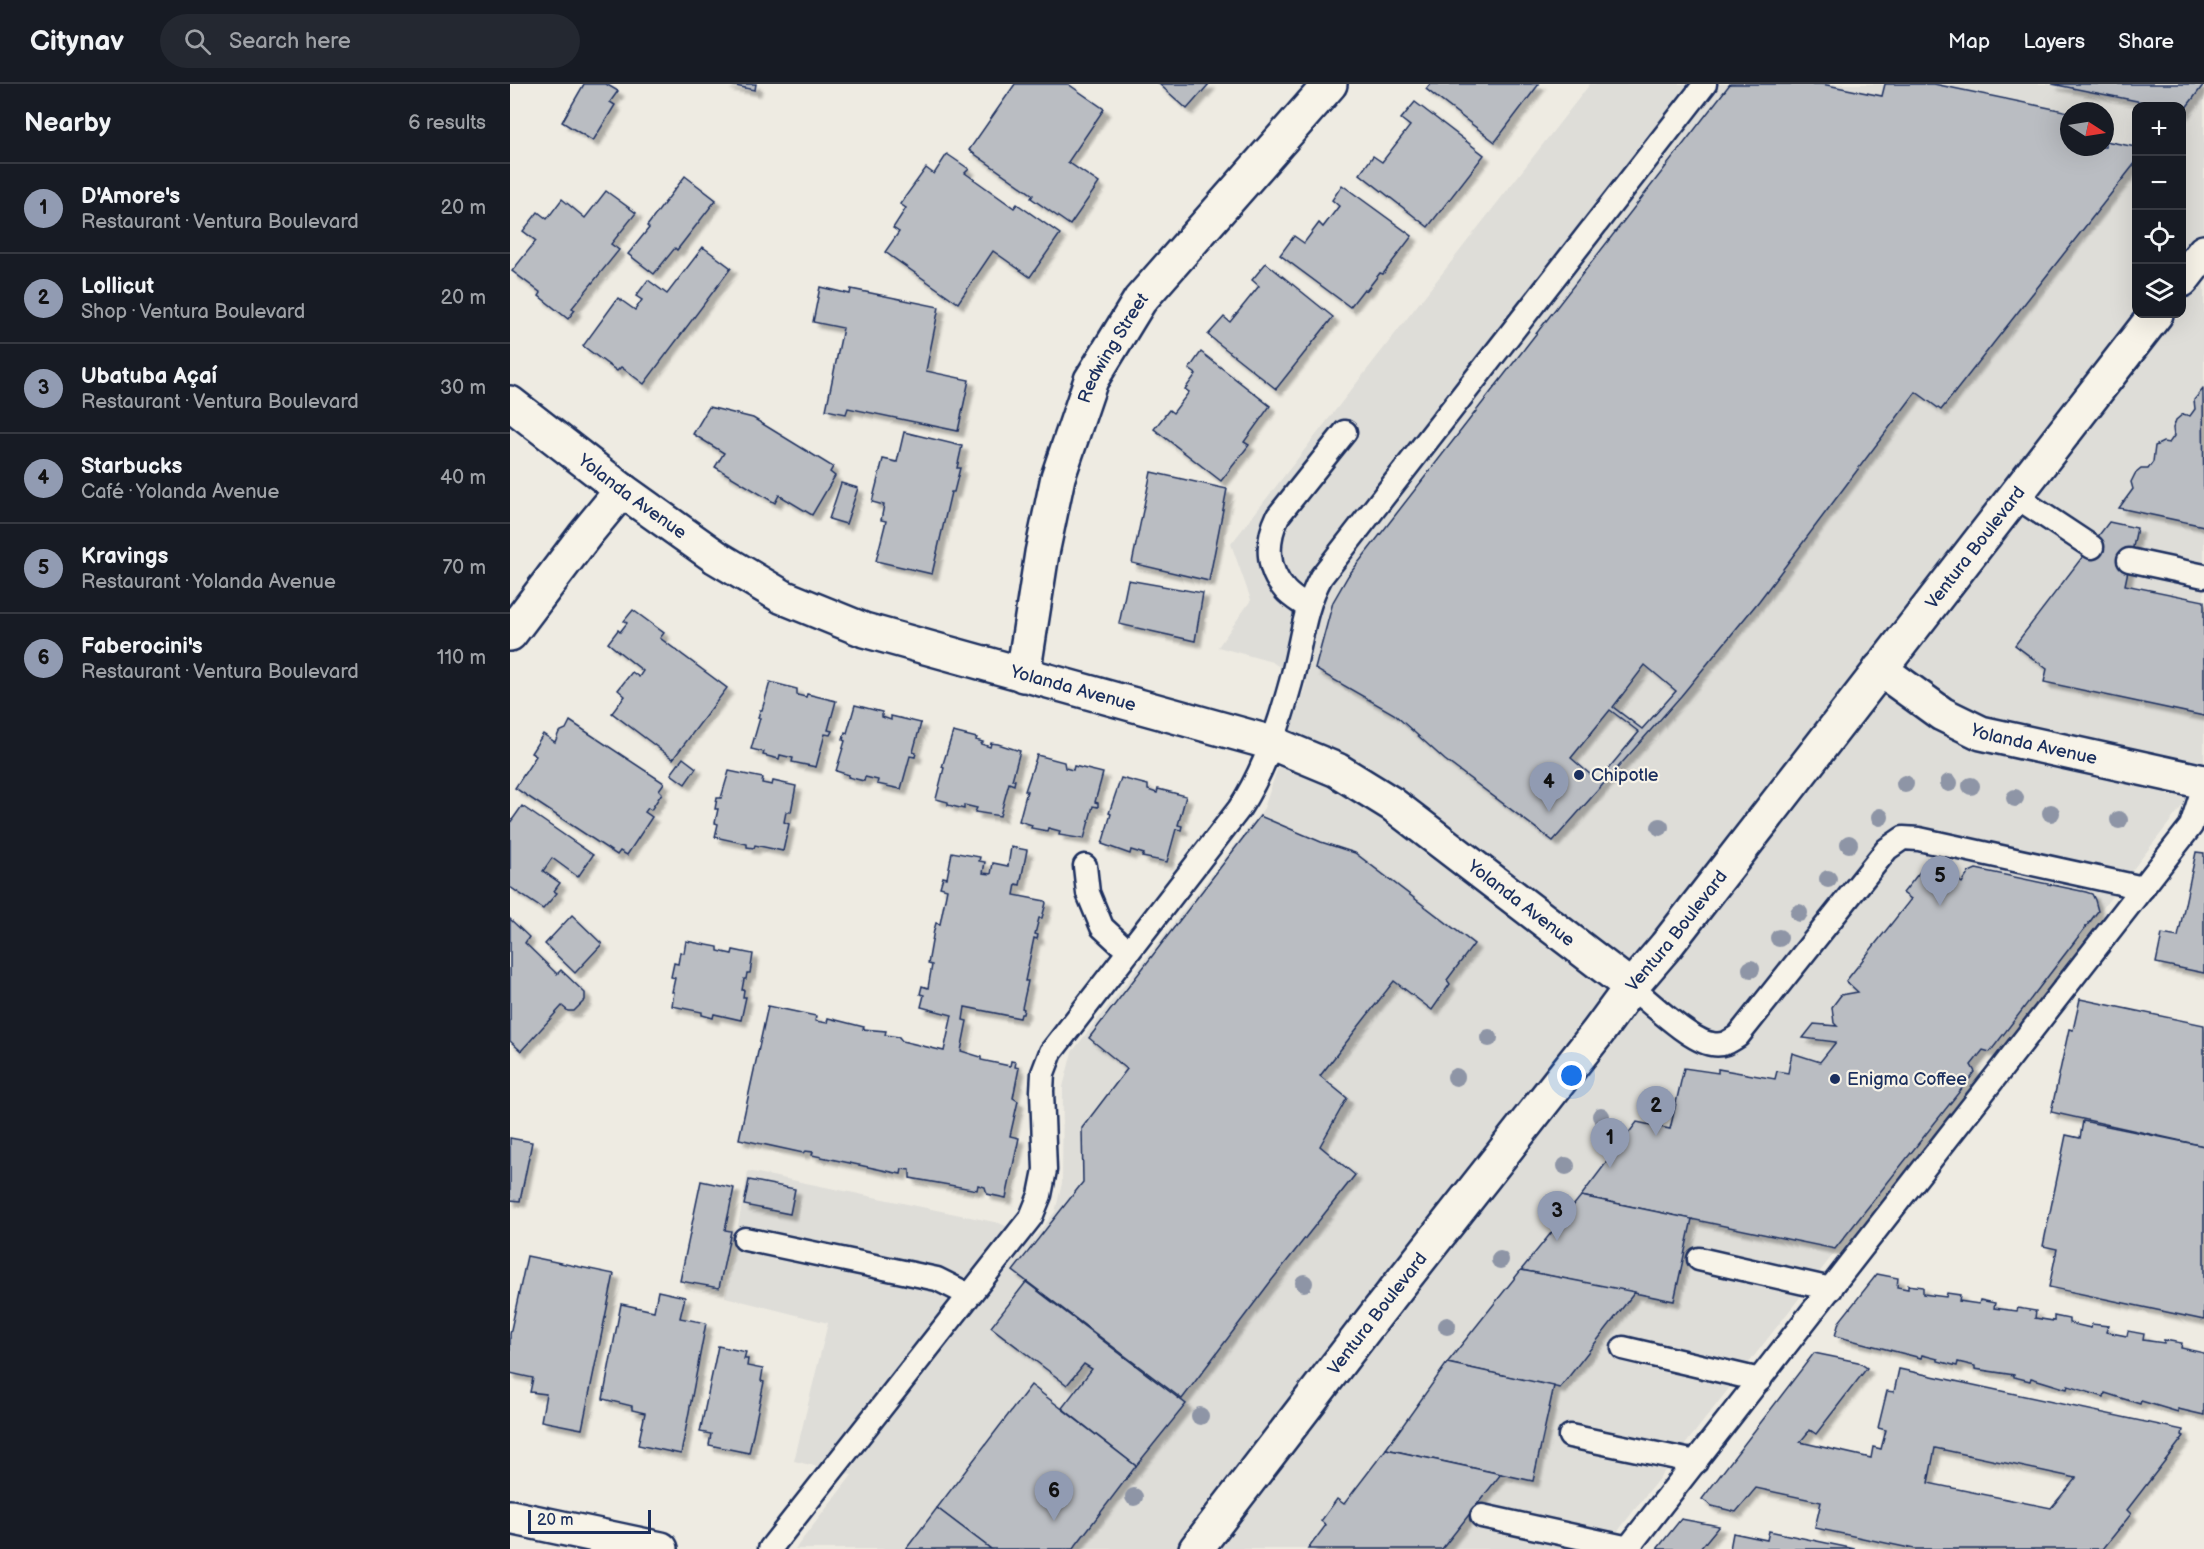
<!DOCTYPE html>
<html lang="en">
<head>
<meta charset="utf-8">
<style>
  :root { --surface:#171b24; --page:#242831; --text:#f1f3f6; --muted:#9ea1a6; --line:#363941; --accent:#919bb2 }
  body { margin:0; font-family:"Balsamiq Sans",sans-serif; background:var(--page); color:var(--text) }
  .controls { position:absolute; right:18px; top:18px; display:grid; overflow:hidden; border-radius:12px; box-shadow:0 6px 24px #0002 }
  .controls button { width:54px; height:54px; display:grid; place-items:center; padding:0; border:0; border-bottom:2px solid var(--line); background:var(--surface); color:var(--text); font:30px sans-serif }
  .compass { position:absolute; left:1550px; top:18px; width:54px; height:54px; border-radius:50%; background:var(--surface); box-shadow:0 6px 24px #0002; rotate:102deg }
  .scale { position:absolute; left:18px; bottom:15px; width:123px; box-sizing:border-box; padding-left:6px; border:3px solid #1b2f5e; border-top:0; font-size:16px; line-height:21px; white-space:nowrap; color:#1b2f5e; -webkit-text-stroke:4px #f7f3e8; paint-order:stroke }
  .you { position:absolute; left:1062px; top:992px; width:21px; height:21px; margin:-15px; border:4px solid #fff; border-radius:50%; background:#1a73e8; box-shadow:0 0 0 9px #1a73e833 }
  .badge { display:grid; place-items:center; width:39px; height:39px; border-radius:50%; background:var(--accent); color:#111; font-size:20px; font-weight:700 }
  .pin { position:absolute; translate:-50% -50px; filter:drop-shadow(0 2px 3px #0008) }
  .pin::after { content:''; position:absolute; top:32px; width:21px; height:18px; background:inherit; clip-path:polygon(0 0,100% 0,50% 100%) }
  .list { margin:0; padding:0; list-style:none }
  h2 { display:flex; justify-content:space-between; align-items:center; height:78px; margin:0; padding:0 24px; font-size:26px }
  h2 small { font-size:20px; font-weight:400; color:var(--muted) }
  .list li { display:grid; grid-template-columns:39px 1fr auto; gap:18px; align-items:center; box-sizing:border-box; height:90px; padding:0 24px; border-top:2px solid var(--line) }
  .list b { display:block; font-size:22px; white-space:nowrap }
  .list p { margin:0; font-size:20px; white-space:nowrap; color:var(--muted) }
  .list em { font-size:20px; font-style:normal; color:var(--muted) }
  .icon { flex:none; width:33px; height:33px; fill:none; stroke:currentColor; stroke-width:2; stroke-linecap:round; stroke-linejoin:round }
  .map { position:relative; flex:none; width:1694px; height:1465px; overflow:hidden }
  header { display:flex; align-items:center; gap:36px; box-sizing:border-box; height:84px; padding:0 30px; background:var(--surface); border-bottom:2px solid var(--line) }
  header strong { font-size:28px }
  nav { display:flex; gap:33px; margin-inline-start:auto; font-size:21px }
  .search { width:420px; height:54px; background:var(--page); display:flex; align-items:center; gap:15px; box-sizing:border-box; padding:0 21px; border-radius:33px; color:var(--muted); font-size:22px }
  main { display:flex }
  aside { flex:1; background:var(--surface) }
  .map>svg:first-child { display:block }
  .built { fill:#deddd8; fill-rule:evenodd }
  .building { fill:#babdc2; stroke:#1b2f5e; stroke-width:1.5; fill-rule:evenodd; filter:url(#shadow) }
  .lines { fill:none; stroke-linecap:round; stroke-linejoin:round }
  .service-casing { stroke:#1b2f5e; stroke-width:27 }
  .minor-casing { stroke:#1b2f5e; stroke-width:38 }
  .primary-casing { stroke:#1b2f5e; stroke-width:38 }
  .service { stroke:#f7f3e8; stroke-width:22 }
  .minor { stroke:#f7f3e8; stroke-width:33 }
  .primary { stroke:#f7f3e8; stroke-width:33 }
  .tree { fill:#8e95a6 }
  .poi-dot { fill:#1b2f5e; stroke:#f7f3e8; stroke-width:2 }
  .labels { text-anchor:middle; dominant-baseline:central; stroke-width:4.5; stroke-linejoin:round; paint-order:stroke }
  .street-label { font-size:18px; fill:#1b2f5e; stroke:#f7f3e8 }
  .poi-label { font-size:18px; fill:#1b2f5e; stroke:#f7f3e8; text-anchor:start }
</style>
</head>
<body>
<header>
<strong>Citynav</strong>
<div class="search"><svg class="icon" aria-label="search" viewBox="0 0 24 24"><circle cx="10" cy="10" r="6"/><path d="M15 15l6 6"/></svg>Search here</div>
<nav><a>Map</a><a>Layers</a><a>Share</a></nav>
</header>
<main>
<aside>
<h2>Nearby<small>6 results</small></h2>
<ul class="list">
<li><span class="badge">1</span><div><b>D'Amore's</b><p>Restaurant · Ventura Boulevard</p></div><em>20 m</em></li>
<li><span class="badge">2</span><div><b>Lollicut</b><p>Shop · Ventura Boulevard</p></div><em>20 m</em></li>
<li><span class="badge">3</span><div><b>Ubatuba Açaí</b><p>Restaurant · Ventura Boulevard</p></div><em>30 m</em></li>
<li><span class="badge">4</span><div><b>Starbucks</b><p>Café · Yolanda Avenue</p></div><em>40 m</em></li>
<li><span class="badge">5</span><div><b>Kravings</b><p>Restaurant · Yolanda Avenue</p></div><em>70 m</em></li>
<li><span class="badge">6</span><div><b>Faberocini's</b><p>Restaurant · Ventura Boulevard</p></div><em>110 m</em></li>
</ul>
</aside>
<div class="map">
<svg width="1694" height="1465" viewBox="0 0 1694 1465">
  <defs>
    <filter id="shadow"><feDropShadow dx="5.5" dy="5.5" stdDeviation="1.5" flood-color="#0004"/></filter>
  </defs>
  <rect width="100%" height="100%" fill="#eeebe2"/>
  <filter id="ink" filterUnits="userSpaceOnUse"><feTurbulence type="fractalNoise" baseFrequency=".0167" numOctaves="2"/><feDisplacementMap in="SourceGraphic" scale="12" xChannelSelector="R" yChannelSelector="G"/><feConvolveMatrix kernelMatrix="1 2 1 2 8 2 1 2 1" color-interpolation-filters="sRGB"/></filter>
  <g filter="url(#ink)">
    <!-- built -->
    <path class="built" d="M1080,0H1694V694L1094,1465H285L342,1391L284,1377L318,1239L215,1213L238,1087L489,1139L524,1154L545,1128L552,1099L553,1003L562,968L754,724L796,600L762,578L708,563L741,516L721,460ZM1626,22H1672V230H1626ZM1559,27H1595V63H1559Z"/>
    <!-- building -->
    <g class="building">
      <polygon points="74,0 96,0 108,7 100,18 105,21 83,57 52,38"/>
      <polygon points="216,0 246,0 245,6"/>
      <polygon points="505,0 558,0 594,25 558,78 589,99 560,141 521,114 523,111 459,66"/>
      <polygon points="649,0 699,0 677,25"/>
      <polygon points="920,0 1029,0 985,58 916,5"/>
      <path d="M1220,0H1312L1372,12L1375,0H1424L1559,28V63H1595V57L1626,63V78L1431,326L1406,308L1249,517L1171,612L1043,757L935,676L884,630L805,585L823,518L838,492ZM1135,581L1166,607L1132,645L1103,623ZM1100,626L1129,648L1088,697L1061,674Z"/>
      <polygon points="1542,0 1694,0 1672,29 1672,22 1652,22"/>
      <polygon points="905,18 974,71 918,143 850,90 863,72 872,78 900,42 891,35"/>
      <polygon points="437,70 459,85 455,89 504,124 507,120 550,150 520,193 483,167 448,219 375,168 389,148 383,144 396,124 390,120 416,84 424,90"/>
      <polygon points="175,92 206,116 167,166 165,164 144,190 118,170 139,144 137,142"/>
      <polygon points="832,101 902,152 873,190 870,189 856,207 854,205 840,223 770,171 784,152 794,159 809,139 813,143 829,122 822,116"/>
      <polygon points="96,107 126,129 101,160 109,166 62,224 65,226 58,235 29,212 31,209 2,187 26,157 13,147 28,128 37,135 52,115 75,134"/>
      <polygon points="193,163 221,184 134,300 111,283 107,287 73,262 108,214 125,226 132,216 126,212 138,196 157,210"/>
      <polygon points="756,179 823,233 766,305 698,251 714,233 720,238 749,202 742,196"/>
      <polygon points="310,203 340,210 341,205 429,223 416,287 459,296 448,347 338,324 336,330 316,326 333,244 303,238"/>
      <polygon points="691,268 760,322 734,358 739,361 711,397 644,345 659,326 663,329 679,308 675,305 686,290 679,285"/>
      <polygon points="1693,305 1694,442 1609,424 1623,405 1621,398 1625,390 1631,385 1638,385 1643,378 1645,362 1653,358 1659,359 1664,352 1663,344 1666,336 1673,330 1680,332 1685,325 1684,316"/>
      <polygon points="199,323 243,334 323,383 320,388 325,392 302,431 269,411 265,419 205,383 214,369 183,350"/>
      <polygon points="394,348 452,362 447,384 450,384 444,408 441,408 422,490 366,477 376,437 371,436 374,421 362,418 373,375 387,378"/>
      <polygon points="641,388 717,405 699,497 622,479"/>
      <polygon points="331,399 348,404 336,440 319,435"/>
      <polygon points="1599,438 1627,444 1615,501 1694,517 1694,632 1534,598 1537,585 1505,561"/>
      <polygon points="618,496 693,509 685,557 609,540"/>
      <polygon points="123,526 154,549 150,554 217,604 163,675 102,629 115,612 108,606 122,588 129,593 133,587 98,559 108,546 110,548 117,539 114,537"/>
      <polygon points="260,598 287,605 287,611 296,613 297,610 326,617 318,646 322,647 320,651 315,650 306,683 282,678 283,674 270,671 269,675 253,671 254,668 241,665 250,634 248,634 250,626 252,626"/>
      <polygon points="345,621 372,628 372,633 381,636 381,632 411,639 403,668 406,669 405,673 400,672 391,705 367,700 368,696 355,693 354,697 338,693 339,691 326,687 335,657 333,656 335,648 337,649"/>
      <polygon points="60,637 154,699 149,706 152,709 141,726 138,724 135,728 142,733 117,771 110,767 107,771 5,704 26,672 21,669 33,650 45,658 49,648 56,645"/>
      <polygon points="443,648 467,654 466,656 473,658 471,660 480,663 481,659 488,660 510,667 502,696 505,696 504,701 499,699 490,732 465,728 467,724 454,721 454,725 438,721 438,718 426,715 434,684 432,683"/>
      <polygon points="527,671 554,678 555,684 563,686 564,682 593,689 585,718 588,719 588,723 583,722 574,755 549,751 550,747 538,744 537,747 521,744 522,741 509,737 517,707 515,707"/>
      <polygon points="173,674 186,684 175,700 161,690"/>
      <polygon points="219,687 253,694 252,699 262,701 263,697 286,702 281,728 276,728 274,738 279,740 273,767 245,761 244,764 237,763 237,760 205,753 208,740 205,739 208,725 205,725 207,714 211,714"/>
      <polygon points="611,694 638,701 638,706 647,709 648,705 676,712 668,741 672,742 671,746 666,745 657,778 632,773 634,770 621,766 620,770 592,760 601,730 599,729"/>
      <polygon points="12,722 83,771 68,793 42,774 33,787 50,799 44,807 47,809 33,825 0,803 0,739"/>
      <polygon points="750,732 811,758 845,769 964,860 937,896 940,900 922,926 884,897 810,992 837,1014 810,1062 845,1091 758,1201 672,1315 503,1187 573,1098 572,1044 617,985 579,954"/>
      <polygon points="501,763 517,766 510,801 506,800 504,811 535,817 536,819 532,834 529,834 525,850 528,851 527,855 524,854 515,897 518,897 512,924 514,925 513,930 511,930 510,934 455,923 453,936 457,937 451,967 471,973 471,976 500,982 501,977 506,978 505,983 509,984 503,1014 508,1017 500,1052 509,1054 496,1114 477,1110 475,1103 468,1101 467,1106 400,1094 400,1086 392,1085 391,1090 302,1071 303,1068 295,1067 293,1069 229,1055 258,922 306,932 305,937 317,939 318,934 354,943 353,945 376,947 375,951 389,953 392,957 434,967 442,931 411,923 414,911 410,910 412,902 418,904 422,881 418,880 424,846 426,839 430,840 437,805 430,803 433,793 437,794 442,768 470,773 469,777 475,778 473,789 481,790 483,779 498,782"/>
      <polygon points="1686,768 1694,769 1694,889 1646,879 1652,850 1668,853"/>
      <polygon points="1427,778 1452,799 1459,788 1466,785 1576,808 1582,810 1585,816 1588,827 1480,968 1473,966 1461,981 1465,988 1325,1165 1071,1112 1127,1038 1160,1045 1174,984 1208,989 1208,985 1265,995 1267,987 1278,989 1282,969 1310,978 1326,958 1293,954 1304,940 1327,942 1324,939 1322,923 1331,911 1348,908 1336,897 1401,815 1393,809 1416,780 1422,784"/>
      <polygon points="62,831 92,860 65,889 35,860"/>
      <polygon points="0,835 19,853 15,859 47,890 51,886 75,909 75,916 64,927 58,927 52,922 11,967 0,957"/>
      <polygon points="176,857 208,863 208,867 222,870 223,866 243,870 240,889 237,889 236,895 234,895 232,906 234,906 233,913 236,913 231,936 204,930 203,934 192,931 192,928 162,922 164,908 162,908 165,894 161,893 164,879 168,880 170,868 174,869"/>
      <polygon points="1570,915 1694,941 1694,1062 1541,1028 1559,945 1563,946"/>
      <polygon points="1573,1037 1694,1062 1694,1236 1539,1203 1547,1165 1533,1162 1556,1051 1570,1054"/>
      <polygon points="0,1054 22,1058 10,1117 0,1116"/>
      <polygon points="239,1096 285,1105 280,1130 234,1121"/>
      <polygon points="191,1097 224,1104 215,1146 221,1147 209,1204 170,1197"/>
      <polygon points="1071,1112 1182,1135 1164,1217 1011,1186"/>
      <polygon points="17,1172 104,1190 72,1345 31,1337 36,1310 20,1308 23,1294 0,1289 0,1250"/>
      <polygon points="1011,1186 1125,1208 1050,1304 937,1279"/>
      <polygon points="1367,1190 1388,1194 1387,1203 1398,1205 1398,1201 1413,1203 1413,1210 1436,1213 1437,1209 1450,1211 1449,1217 1469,1220 1470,1216 1485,1219 1484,1224 1507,1227 1508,1224 1526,1227 1525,1234 1544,1237 1544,1232 1559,1235 1559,1239 1581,1244 1582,1240 1598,1242 1596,1248 1617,1252 1618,1247 1634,1250 1633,1256 1654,1259 1654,1256 1672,1259 1671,1264 1694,1269 1694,1331 1668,1325 1668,1328 1631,1317 1630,1320 1595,1309 1594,1313 1558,1302 1557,1305 1521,1294 1520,1297 1504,1293 1504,1291 1465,1285 1465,1282 1448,1278 1447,1282 1428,1277 1428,1275 1412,1271 1411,1274 1325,1252 1329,1238"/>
      <polygon points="516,1198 676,1320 626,1382 552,1324 582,1285 574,1280 557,1301 481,1243"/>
      <polygon points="148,1207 175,1213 170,1234 196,1239 171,1370 128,1361 135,1329 122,1326 122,1322 93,1315 111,1220 144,1227"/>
      <polygon points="208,1262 236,1268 234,1275 238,1275 237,1282 253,1285 251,1297 254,1298 239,1369 199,1361 201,1350 190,1348"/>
      <path d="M1304,1269L1348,1278L1357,1284L1306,1350L1300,1346L1290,1358L1361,1374L1363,1363L1371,1365L1376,1346L1368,1344L1377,1307L1384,1308L1389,1285L1673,1346L1672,1351L1674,1352L1617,1426L1621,1430L1593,1465H1404L1305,1444L1311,1418L1246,1404L1226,1428L1202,1422L1192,1415ZM1425,1364L1566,1394L1541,1424L1418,1399Z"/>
      <polygon points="937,1279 1044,1302 1023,1397 876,1365"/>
      <polygon points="521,1301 626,1382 563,1465 481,1465 427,1424"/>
      <polygon points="876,1365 991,1390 932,1465 798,1465 816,1441 811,1437 827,1415 834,1420"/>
      <polygon points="427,1424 481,1465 396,1465"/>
      <polygon points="1171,1435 1209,1442 1190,1465 1147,1465"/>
      <polygon points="1259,1447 1345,1465 1220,1465 1223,1449 1257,1456"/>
    </g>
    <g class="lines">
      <defs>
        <g id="service">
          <polyline points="1505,412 1582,463"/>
          <polyline points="1619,476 1694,492"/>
          <path d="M797,523C790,518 781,513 775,506C756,485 756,457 768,432L835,348"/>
          <polyline points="575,782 578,809 592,843 618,867"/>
          <path d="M1121,903C1140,918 1180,957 1202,960C1213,962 1219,958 1228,952L1377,765L1393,754L1409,755L1633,804"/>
          <polyline points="235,1155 427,1195 459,1211"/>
          <polyline points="1189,1175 1321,1205"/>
          <polyline points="1113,1264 1250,1296"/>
          <polyline points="1060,1352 1186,1378"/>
          <polyline points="972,1432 1119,1464"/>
          <path d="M260,1465L521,1133L530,1111L535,1086L532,1007L533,989L541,968L729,725C754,687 769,642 781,598C791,562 793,526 811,493L1195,0"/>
          <polyline points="1117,1465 1681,742 1694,702"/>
        </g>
        <g id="minor">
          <path id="s1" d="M0,319L112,406L206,473L273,513L354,546L762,659L827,686L882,720L1121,903"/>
          <polyline points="0,550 75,451 112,406"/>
          <path id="s2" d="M1370,585L1432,630L1471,649L1694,698"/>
          <path id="s3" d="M513,591L532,469L548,393L581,296L630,216L820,0"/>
          <polyline points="0,1433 151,1465"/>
        </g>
        <g id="primary">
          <polyline points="1672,196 1694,168"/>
          <path id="s4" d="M686,1465L868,1228L1088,948L1121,903L1156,862L1646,230"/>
        </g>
      </defs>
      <!-- service casing -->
      <use href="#service" class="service-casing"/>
      <!-- minor casing -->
      <use href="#minor" class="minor-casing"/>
      <!-- primary casing -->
      <use href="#primary" class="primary-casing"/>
      <!-- service -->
      <use href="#service" class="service"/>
      <!-- minor -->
      <use href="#minor" class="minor"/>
      <!-- primary -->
      <use href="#primary" class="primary"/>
    </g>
    <!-- trees -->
    <g class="tree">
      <circle cx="1439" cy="699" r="9"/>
      <circle cx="1395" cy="700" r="9"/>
      <circle cx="1461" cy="702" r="9"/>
      <circle cx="1505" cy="714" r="9"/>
      <circle cx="1541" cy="729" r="9"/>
      <circle cx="1370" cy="733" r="9"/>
      <circle cx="1609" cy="736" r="9"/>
      <circle cx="1150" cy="743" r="9"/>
      <circle cx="1339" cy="760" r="9"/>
      <circle cx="1318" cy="795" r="9"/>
      <circle cx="1289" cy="829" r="9"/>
      <circle cx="1269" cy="854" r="9"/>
      <circle cx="1241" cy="885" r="9"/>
      <circle cx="979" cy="954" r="9"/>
      <circle cx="946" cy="993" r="9"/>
      <circle cx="1091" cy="1032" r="9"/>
      <circle cx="1056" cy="1082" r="9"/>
      <circle cx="990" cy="1176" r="9"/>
      <circle cx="794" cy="1199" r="9"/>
      <circle cx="937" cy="1242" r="9"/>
      <circle cx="690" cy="1332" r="9"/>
      <circle cx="624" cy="1413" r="9"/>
    </g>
  </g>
  <!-- markers -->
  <g class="poi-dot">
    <circle cx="1069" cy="691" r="6"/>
    <circle cx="1325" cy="995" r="6"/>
  </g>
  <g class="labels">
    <!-- street labels -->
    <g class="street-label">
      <text stroke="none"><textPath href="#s3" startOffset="342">Redwing Street</textPath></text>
      <text stroke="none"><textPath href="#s1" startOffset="154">Yolanda Avenue</textPath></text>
      <text stroke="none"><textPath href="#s4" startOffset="1269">Ventura Boulevard</textPath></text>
      <text stroke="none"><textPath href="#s1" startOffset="640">Yolanda Avenue</textPath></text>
      <text stroke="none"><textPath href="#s2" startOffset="174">Yolanda Avenue</textPath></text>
      <text stroke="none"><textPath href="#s1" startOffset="1144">Yolanda Avenue</textPath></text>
      <text stroke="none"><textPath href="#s4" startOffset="783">Ventura Boulevard</textPath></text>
      <text stroke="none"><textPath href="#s4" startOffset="297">Ventura Boulevard</textPath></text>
    </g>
    <!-- poi labels -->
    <g class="poi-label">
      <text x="1081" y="691">Chipotle</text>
      <text x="1337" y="995">Enigma Coffee</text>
    </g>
  </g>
</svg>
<div class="controls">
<button>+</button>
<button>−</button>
<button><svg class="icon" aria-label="locate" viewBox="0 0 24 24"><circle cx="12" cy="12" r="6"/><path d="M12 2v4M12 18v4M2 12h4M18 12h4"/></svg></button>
<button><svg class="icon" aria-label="layers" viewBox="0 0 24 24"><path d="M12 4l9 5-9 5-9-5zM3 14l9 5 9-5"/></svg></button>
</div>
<svg class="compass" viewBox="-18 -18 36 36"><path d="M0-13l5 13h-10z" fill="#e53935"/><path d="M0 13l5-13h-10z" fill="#9ea1a6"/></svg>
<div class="scale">20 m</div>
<div class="you"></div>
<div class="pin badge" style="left:1100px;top:1084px">1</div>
<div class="pin badge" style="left:1146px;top:1052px">2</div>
<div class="pin badge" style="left:1047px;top:1157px">3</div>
<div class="pin badge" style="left:1039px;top:728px">4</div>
<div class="pin badge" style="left:1430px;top:822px">5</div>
<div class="pin badge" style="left:544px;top:1437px">6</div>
</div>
</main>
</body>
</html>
